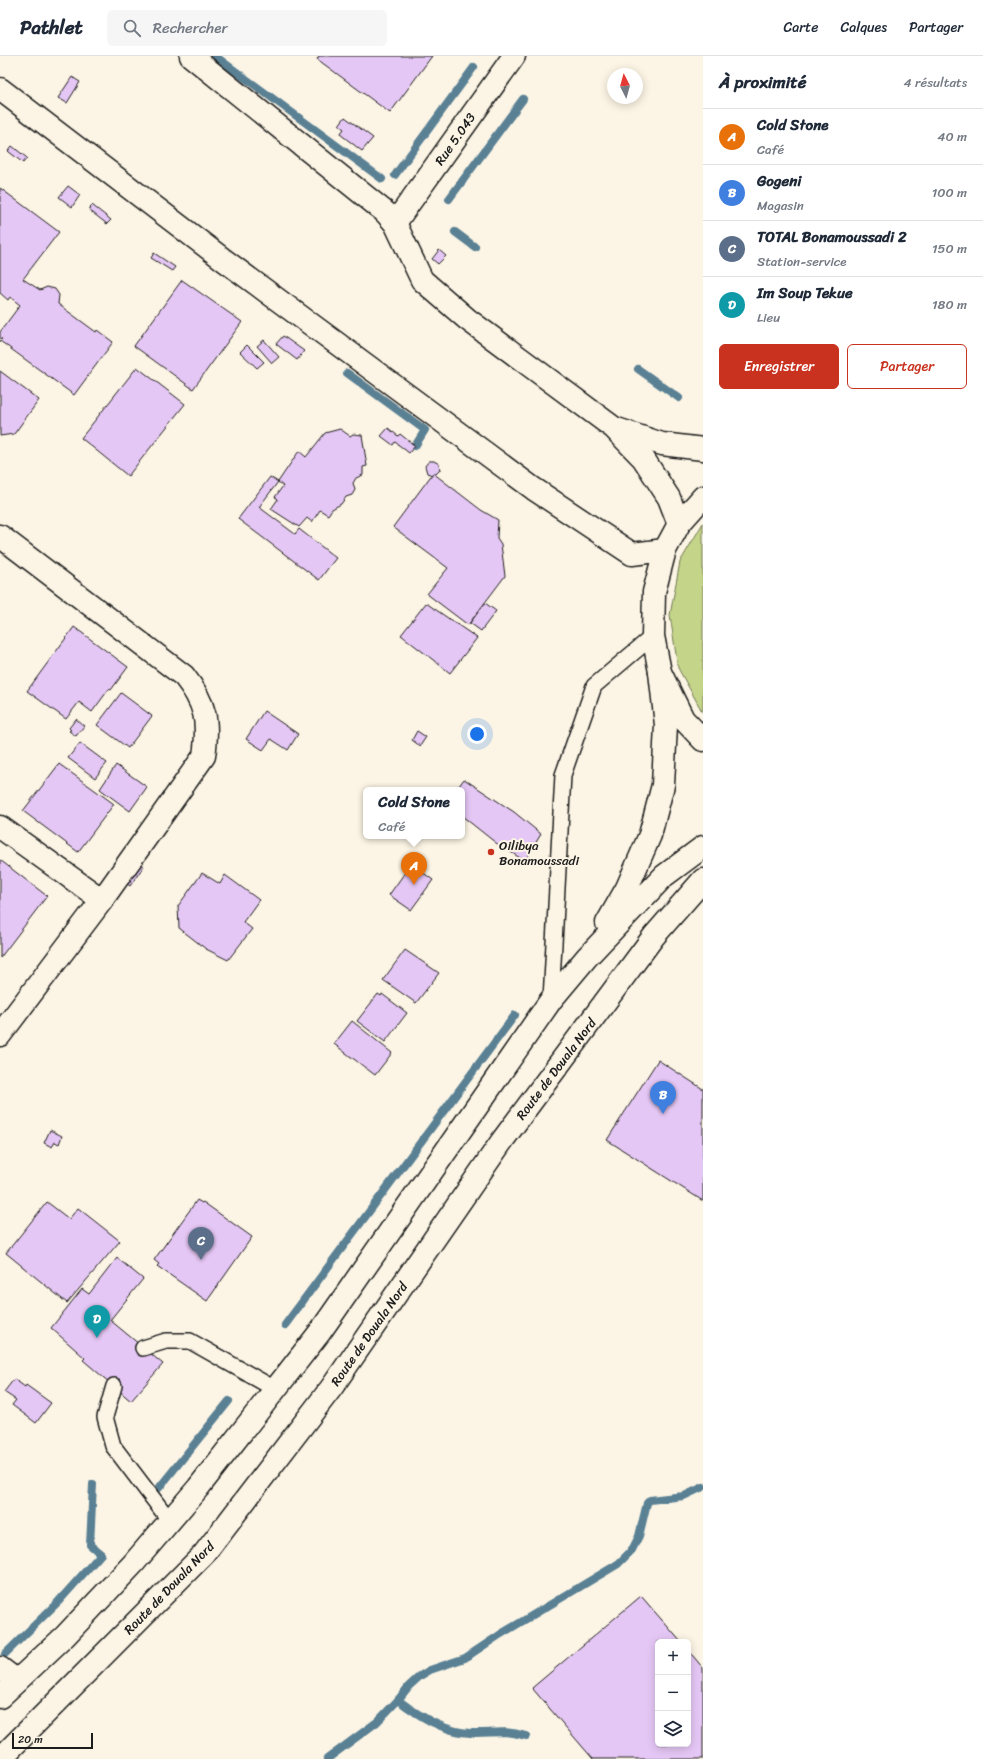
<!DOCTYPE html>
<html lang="fr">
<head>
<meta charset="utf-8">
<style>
  :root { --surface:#fff; --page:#f6f6f7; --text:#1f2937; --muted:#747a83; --line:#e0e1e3; --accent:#c8321e }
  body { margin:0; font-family:Sriracha,sans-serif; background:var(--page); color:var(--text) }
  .controls { position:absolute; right:12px; bottom:12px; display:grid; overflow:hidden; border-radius:6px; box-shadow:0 2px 10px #0003 }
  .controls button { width:36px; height:36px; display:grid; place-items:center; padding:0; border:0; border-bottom:1px solid var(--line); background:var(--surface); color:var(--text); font:20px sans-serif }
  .compass { position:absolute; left:607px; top:12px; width:36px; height:36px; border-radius:50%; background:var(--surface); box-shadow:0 2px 10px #0003; rotate:354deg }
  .scale { position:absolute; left:12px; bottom:10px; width:81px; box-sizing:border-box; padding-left:4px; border:2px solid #1c1c1c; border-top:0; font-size:11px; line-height:14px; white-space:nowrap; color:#1c1c1c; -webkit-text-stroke:3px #fcf5e5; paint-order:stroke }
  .you { position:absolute; left:477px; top:678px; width:14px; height:14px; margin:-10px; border:3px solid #fff; border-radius:50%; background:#1a73e8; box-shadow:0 0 0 6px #1a73e833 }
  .badge { display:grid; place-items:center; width:26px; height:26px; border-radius:50%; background:var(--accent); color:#fff; font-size:13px; font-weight:700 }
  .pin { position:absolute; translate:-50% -33px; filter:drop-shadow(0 1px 2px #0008) }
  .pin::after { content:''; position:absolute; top:21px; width:14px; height:12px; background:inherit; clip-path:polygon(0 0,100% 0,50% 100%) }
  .popup { position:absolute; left:363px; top:731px; width:102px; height:52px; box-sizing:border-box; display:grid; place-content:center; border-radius:6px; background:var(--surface); filter:drop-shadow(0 1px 3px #0005); font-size:13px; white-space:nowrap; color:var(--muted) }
  .popup b { font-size:15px; color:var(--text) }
  .popup::after { content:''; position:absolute; left:50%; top:100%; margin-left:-8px; border:8px solid transparent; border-top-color:var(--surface) }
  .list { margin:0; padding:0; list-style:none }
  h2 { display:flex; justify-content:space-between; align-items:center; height:52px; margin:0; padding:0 16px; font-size:17px }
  h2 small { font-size:13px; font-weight:400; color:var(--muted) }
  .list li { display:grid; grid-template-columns:26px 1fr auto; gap:12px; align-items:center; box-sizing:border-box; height:56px; padding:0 16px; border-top:1px solid var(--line) }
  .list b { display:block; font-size:15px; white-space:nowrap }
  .list p { margin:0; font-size:13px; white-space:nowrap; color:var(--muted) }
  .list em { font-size:13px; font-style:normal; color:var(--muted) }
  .actions { display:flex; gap:8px; padding:12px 16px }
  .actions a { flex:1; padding:9px 0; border:1px solid var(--accent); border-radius:6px; text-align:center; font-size:14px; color:var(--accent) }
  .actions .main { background:var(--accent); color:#fff }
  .icon { flex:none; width:22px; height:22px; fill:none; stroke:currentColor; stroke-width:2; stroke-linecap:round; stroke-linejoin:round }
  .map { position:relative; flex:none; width:703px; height:1703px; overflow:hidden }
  header { display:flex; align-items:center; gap:24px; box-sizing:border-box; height:56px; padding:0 20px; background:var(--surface); border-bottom:1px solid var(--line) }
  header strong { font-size:19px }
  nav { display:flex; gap:22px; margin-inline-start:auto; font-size:14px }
  .search { width:280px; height:36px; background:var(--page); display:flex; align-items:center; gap:10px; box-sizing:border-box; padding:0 14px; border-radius:6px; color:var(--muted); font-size:15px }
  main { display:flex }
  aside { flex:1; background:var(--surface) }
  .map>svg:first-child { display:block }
  .green { fill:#c4d489; stroke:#707852 }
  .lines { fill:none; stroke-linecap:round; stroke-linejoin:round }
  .stream { stroke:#5a8094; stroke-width:8 }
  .building { fill:#e5c7f5; stroke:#1c1c1c }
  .service-casing { stroke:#1c1c1c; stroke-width:18 }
  .minor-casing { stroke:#1c1c1c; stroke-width:25 }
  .primary-casing { stroke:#1c1c1c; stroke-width:25 }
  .service { stroke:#fcf5e5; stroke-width:15 }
  .minor { stroke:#fcf5e5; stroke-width:22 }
  .primary { stroke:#fcf5e5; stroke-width:22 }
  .poi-dot { fill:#c8321e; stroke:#fcf5e5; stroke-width:1.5 }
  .labels { text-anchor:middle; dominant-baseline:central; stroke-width:4; stroke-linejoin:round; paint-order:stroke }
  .street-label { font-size:13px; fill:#1c1c1c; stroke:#fcf5e5 }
  .poi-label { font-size:13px; fill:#1c1c1c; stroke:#fcf5e5; text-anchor:start }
</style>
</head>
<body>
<header>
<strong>Pathlet</strong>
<div class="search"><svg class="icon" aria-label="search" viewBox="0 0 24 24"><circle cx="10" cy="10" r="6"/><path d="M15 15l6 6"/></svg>Rechercher</div>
<nav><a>Carte</a><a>Calques</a><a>Partager</a></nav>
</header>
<main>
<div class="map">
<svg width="703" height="1703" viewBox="0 0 703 1703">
  <rect width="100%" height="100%" fill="#fcf5e5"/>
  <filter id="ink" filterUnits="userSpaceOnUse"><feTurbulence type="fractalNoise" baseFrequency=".025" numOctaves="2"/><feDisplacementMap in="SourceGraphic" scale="8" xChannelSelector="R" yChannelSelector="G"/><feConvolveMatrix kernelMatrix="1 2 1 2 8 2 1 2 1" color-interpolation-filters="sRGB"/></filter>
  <g filter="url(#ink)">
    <!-- green -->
    <polygon class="green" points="703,467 703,657 678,612 670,559 680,506"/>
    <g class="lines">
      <!-- stream -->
      <g class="stream">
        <polyline points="215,0 382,123"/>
        <polyline points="395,119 474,11"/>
        <polyline points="449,143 523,43"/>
        <polyline points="455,176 475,191"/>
        <polyline points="638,313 679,342"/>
        <polyline points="347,317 425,374 415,390"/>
        <polyline points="285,1269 515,959"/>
        <polyline points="159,1432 229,1345"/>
        <polyline points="5,1598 58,1546 101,1498 90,1489 93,1428"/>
        <path d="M398,1644C419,1660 444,1676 470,1677C493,1678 502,1673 526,1680"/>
        <polyline points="327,1703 377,1666 398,1644 409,1630 420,1620 430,1614 465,1602 501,1578 618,1508 632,1494 639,1480 647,1447 650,1444 684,1440 703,1431"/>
      </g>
    </g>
    <!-- building -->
    <g class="building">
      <polygon points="319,0 432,0 390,57 317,3"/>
      <polygon points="72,21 80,26 67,47 58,42"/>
      <polygon points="345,61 373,82 362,95 340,78 344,73 339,69"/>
      <polygon points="12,90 27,102 23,107 8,95"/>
      <polygon points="68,130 80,139 72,151 59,141"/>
      <polygon points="0,132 59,176 23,223 40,234 47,231 55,233 59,239 58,248 96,276 97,274 113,286 74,339 0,285 2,283 0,282 0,276 20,249 10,241 8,244 0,237"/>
      <polygon points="92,149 111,164 107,168 89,154"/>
      <polygon points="439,194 446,200 438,208 432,203"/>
      <polygon points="154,197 175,211 172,215 151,202"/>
      <polygon points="182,224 242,266 193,333 134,290"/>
      <polygon points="283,280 304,295 297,304 276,288"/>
      <polygon points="264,284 279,301 272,307 257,290"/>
      <polygon points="247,289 264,306 257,312 240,296"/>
      <polygon points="137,311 185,348 128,420 81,382"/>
      <polygon points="0,315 39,344 14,378 0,380"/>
      <polygon points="388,372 398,380 400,378 415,390 409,397 395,386 393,389 381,380"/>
      <polygon points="340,373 350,380 353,378 362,379 367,410 363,411 363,419 356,422 353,427 355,434 352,439 346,441 341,448 332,453 328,459 320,454 312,466 307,462 299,471 271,453 278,443 275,441 283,430 278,426 299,395 306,401 325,377"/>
      <polygon points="429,405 434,405 439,408 440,414 436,418 433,417 432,419 427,417 425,410"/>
      <polygon points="433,417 481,454 498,464 497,482 501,488 505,520 468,569 427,538 448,512 393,471"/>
      <polygon points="270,421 278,426 259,451 295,478 299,473 336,502 319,524 238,463"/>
      <polygon points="426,547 477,582 450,617 401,579"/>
      <polygon points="485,547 496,555 481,575 470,567"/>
      <polygon points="74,571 128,611 111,634 109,633 92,656 79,646 66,663 27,635"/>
      <polygon points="121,637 152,660 128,692 97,669"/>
      <polygon points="264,655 298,678 288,694 271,683 263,694 246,683"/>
      <polygon points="76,663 84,670 76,680 69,675 71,674 69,672"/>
      <polygon points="417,675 426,681 420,690 412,684"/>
      <polygon points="80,687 107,707 95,722 68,702"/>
      <polygon points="59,708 114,748 78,796 23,755"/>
      <polygon points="116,709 147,731 130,755 100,733"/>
      <polygon points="464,723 514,756 541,778 525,805 496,787 462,760 462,734 456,734"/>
      <polygon points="0,804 47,840 0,902"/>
      <polygon points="136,804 144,810 130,830 122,824"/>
      <polygon points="411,808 433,824 411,854 389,839"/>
      <polygon points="202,817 220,828 225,819 259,844 243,866 252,873 228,904 206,893 179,872 178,850"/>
      <polygon points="405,894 439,917 416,947 383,924"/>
      <polygon points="378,938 381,940 382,938 407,957 385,986 357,965"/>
      <polygon points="352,965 392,997 375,1019 334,988"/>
      <polygon points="658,1004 703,1033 703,1145 607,1084"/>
      <polygon points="50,1074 62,1080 59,1088 55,1086 52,1091 44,1087"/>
      <polygon points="197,1144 202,1147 203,1146 252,1181 207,1245 157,1210 159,1208 154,1204"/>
      <polygon points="47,1146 69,1163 78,1152 120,1185 67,1247 6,1197"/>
      <polygon points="117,1202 143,1223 110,1264 163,1308 131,1345 83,1304 85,1302 51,1272 82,1233 89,1238"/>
      <polygon points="14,1323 25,1331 26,1329 51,1347 36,1367 12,1349 16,1344 4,1336"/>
      <polygon points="641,1540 681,1586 658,1586 658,1688 688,1688 688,1594 703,1612 703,1703 593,1703 532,1632"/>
    </g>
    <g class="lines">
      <defs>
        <g id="service">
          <polyline points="551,944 563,719 594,630 653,580"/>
          <polyline points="143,1292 166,1285 190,1285 275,1333"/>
          <polyline points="114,1330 105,1361 113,1390 170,1465"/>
        </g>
        <g id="minor">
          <polyline points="191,0 385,156 395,167 422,224 467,263 614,372 643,402 669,442 679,468"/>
          <polyline points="0,33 224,204 534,433 632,498 665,494"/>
          <polyline points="395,167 514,0"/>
          <polyline points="617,373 662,388 703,393"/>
          <path d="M0,480L184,620C206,648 209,665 204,700L102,844L0,979"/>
          <polyline points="0,771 102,844"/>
          <polyline points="0,1612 17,1625"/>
        </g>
        <g id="primary">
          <polyline points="703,441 679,468 665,494 654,536 653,580 660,616 683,663 703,684"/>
          <polyline points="607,867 627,832 650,779 663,729 666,669 660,616"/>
          <polyline points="0,1641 65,1580 133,1508 198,1432 320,1276 551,944 587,901 664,820 703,791"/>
          <polyline points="0,1703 204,1498 332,1331 502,1085 654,880 703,824"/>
        </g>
      </defs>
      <!-- service casing -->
      <use href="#service" class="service-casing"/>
      <!-- minor casing -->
      <use href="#minor" class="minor-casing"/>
      <!-- primary casing -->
      <use href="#primary" class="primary-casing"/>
      <!-- service -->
      <use href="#service" class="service"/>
      <!-- minor -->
      <use href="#minor" class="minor"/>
      <!-- primary -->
      <use href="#primary" class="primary"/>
    </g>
  </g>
  <!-- markers -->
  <circle class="poi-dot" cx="491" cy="796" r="4"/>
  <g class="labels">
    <!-- street labels -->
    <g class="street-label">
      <text transform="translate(455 83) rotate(-55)">Rue 5.043</text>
      <text transform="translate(556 1013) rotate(-53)">Route de Douala Nord</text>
      <text transform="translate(369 1278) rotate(-55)">Route de Douala Nord</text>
      <text transform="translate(169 1532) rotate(-46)">Route de Douala Nord</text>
    </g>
    <!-- poi labels -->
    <g class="poi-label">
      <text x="499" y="789">Oilibya<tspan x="499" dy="15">Bonamoussadi</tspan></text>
    </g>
  </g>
</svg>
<div class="controls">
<button>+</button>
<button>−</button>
<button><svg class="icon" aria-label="layers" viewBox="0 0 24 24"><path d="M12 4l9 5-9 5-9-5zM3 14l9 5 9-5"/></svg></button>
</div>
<svg class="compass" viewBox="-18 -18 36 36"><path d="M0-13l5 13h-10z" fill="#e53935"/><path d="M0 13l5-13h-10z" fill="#747a83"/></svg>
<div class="scale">20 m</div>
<div class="you"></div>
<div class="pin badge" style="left:414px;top:829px;background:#e8710a">A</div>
<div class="popup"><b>Cold Stone</b>Café</div>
<div class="pin badge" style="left:663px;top:1058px;background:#3f7fe0">B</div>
<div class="pin badge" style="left:201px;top:1204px;background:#5c6f8a">C</div>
<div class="pin badge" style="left:97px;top:1282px;background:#0f9aa8">D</div>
</div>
<aside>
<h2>À proximité<small>4 résultats</small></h2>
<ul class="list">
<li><span class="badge" style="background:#e8710a">A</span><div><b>Cold Stone</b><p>Café</p></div><em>40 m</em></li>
<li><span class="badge" style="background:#3f7fe0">B</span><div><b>Gogeni</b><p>Magasin</p></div><em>100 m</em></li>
<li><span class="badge" style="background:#5c6f8a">C</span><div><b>TOTAL Bonamoussadi 2</b><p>Station-service</p></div><em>150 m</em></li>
<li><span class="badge" style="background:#0f9aa8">D</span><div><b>Im Soup Tekue</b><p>Lieu</p></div><em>180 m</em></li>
</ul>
<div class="actions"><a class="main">Enregistrer</a><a>Partager</a></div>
</aside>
</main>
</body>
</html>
